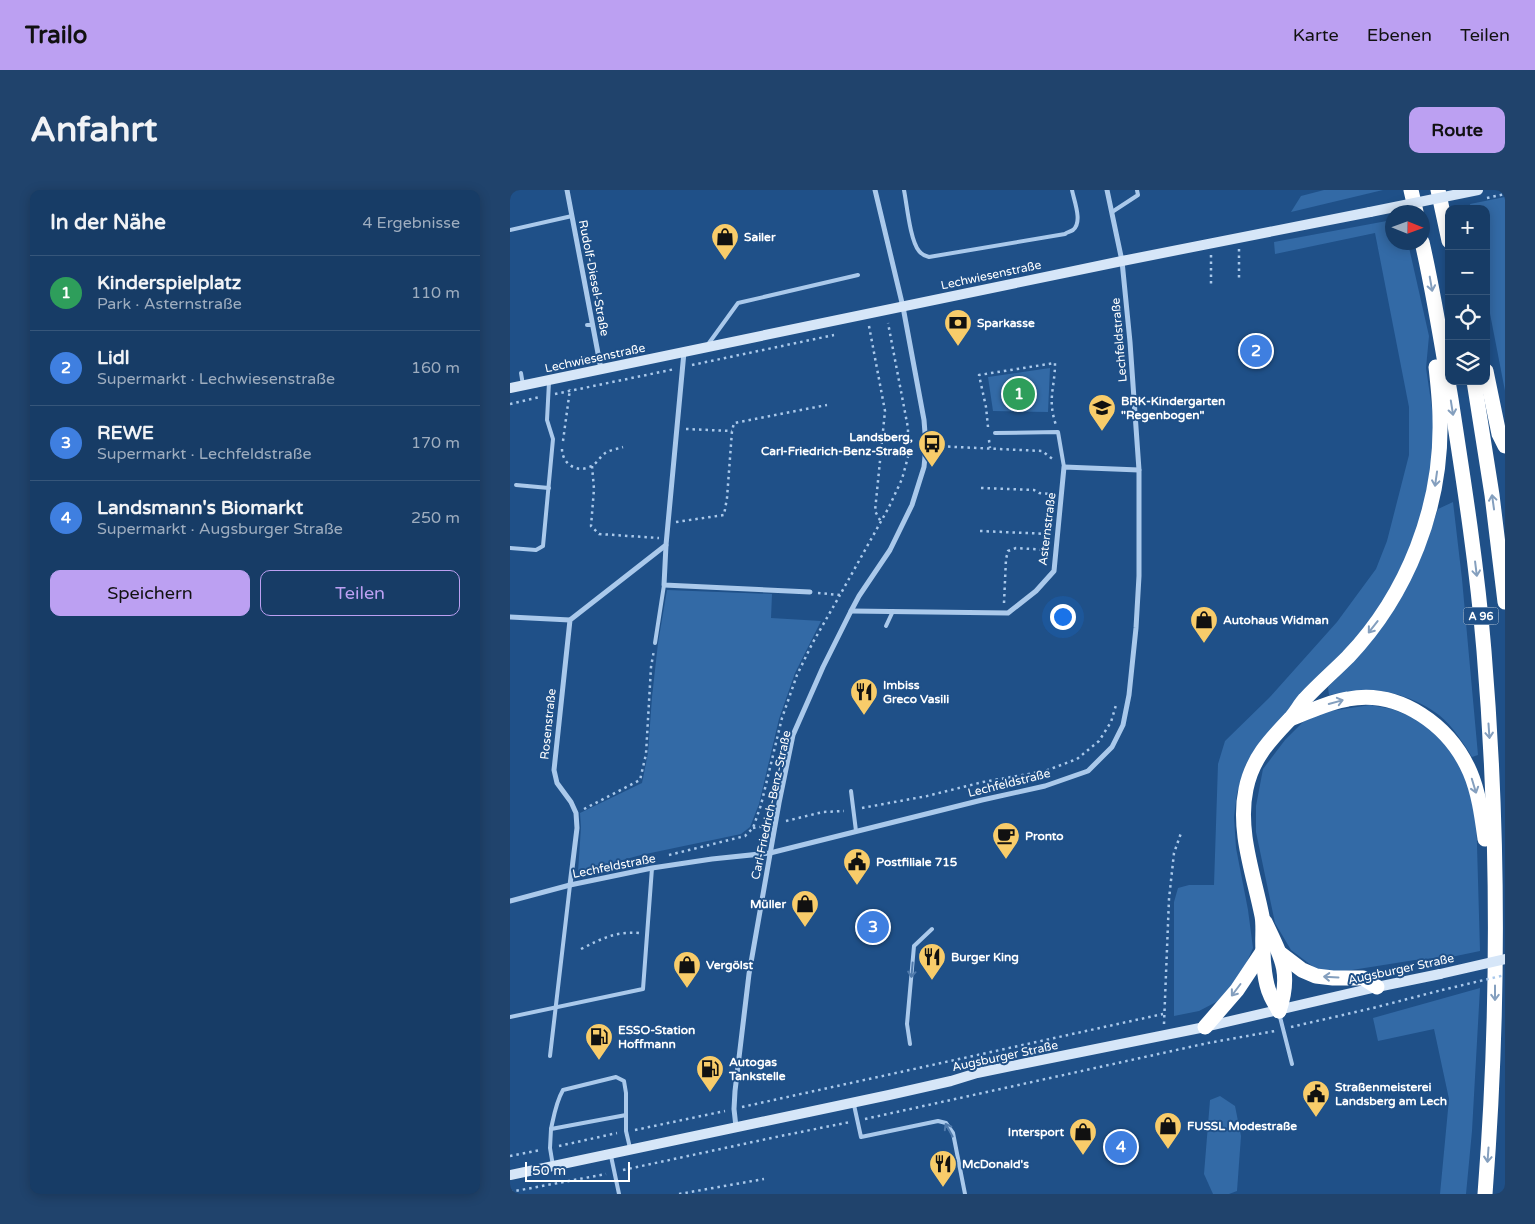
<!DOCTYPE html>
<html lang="de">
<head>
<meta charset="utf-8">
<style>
  :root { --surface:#173c66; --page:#20436c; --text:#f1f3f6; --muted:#9eadbf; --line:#36567a; --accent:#bca0f2 }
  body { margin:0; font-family:"Varela Round",sans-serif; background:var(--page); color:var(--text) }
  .controls { position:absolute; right:15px; top:15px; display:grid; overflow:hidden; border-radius:10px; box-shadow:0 2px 12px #0003 }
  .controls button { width:45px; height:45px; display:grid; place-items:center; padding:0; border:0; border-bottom:1px solid var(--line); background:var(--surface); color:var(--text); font:25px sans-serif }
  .compass { position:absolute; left:875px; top:15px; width:45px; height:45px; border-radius:50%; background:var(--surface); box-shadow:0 2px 12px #0003; rotate:91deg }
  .scale { position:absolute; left:15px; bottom:12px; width:105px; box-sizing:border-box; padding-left:5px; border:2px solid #fff; border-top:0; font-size:14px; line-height:18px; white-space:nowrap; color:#fff; -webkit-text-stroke:4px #1f5088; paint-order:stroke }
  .you { position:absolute; left:552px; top:426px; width:18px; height:18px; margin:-12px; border:4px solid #fff; border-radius:50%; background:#1a73e8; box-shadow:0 0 0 8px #1a73e833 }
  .badge { display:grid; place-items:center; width:32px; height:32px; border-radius:50%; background:var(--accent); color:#fff; font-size:16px; font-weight:700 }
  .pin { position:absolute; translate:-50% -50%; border:2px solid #fff; box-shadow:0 1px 5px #0006 }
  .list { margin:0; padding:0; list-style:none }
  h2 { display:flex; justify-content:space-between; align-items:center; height:65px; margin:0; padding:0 20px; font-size:21px }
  h2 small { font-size:16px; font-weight:400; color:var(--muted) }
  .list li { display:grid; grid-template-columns:32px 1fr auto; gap:15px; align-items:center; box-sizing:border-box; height:75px; padding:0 20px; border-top:1px solid var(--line) }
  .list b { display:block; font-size:19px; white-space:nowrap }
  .list p { margin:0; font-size:16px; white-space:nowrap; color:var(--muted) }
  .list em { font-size:16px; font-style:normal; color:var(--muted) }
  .actions { display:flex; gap:10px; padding:15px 20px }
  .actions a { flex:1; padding:11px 0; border:1px solid var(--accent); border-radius:10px; text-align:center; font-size:18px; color:var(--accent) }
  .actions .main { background:var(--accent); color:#111 }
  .icon { flex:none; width:28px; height:28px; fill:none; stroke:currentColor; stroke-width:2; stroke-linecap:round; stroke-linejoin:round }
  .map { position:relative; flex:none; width:995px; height:1004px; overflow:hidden; border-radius:10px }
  header { display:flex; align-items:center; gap:30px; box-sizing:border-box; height:70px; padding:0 25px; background:var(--accent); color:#111 }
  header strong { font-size:24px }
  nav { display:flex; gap:28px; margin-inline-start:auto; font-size:18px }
  .intro { display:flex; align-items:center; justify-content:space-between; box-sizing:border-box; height:120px; padding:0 30px }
  h1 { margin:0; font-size:35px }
  .button { padding:12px 22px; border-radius:10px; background:var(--accent); color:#111; font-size:18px; font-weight:700 }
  main { display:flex; gap:30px; padding:0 30px }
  aside { flex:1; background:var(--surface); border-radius:10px; box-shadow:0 2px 12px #0003 }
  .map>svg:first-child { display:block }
  .green { fill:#336aa6 }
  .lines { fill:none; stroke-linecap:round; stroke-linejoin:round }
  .path { stroke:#aac9eb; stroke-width:2.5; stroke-dasharray:2.5 4; stroke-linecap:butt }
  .lane { stroke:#aac9eb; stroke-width:4 }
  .street { stroke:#aac9eb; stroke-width:5 }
  .secondary { stroke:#d6e6f8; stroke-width:10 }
  .highway { stroke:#fff; stroke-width:15 }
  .path-bridge { stroke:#aac9eb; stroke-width:2.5; stroke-dasharray:2.5 4; stroke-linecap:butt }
  .secondary-bridge { stroke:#d6e6f8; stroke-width:10 }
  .oneway { stroke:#849fbe }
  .oneway2 { stroke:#507aab }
  .labels { text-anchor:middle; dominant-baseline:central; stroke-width:4; stroke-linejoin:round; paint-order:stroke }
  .shield { fill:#1f5088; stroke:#bccadb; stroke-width:1 }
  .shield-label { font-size:11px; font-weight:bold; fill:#fff }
  .poi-label { font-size:12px; font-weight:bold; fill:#fff; stroke:#1f5088; text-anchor:start }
  .street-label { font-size:12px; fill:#fff; stroke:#1f5088 }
</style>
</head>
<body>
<header>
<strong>Trailo</strong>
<nav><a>Karte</a><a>Ebenen</a><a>Teilen</a></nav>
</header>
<div class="intro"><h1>Anfahrt</h1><a class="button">Route</a></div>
<main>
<aside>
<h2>In der Nähe<small>4 Ergebnisse</small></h2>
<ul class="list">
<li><span class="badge" style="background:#2e9e5b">1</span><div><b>Kinderspielplatz</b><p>Park · Asternstraße</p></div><em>110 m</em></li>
<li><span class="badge" style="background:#3f7fe0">2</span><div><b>Lidl</b><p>Supermarkt · Lechwiesenstraße</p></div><em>160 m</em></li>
<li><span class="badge" style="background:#3f7fe0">3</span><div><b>REWE</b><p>Supermarkt · Lechfeldstraße</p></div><em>170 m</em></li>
<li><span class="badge" style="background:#3f7fe0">4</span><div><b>Landsmann's Biomarkt</b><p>Supermarkt · Augsburger Straße</p></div><em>250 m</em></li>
</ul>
<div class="actions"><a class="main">Speichern</a><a>Teilen</a></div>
</aside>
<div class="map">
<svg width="995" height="1004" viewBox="0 0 995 1004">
  <rect width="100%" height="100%" fill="#1f5088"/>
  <!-- green -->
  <g class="green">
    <polygon points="814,0 873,0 781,22 791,6"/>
    <polygon points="995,7 995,201 976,103 976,19 961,19 960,14"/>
    <polygon points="882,30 882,52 898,53 919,146 916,178 924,232 921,274 914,316 902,358 862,431 834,464 766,533 746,557 735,576 727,603 724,627 726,658 738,720 743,758 733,781 714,808 689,821 664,826 664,712 668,698 679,695 704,695 708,574 715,551 759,508 827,432 866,379 877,351 899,265 899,217 865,43 765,64 764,52"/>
    <polygon points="540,178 538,222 483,221 478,187"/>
    <path d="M943,312L952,389L968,565L962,567C954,554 942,535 929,525C909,510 882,500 857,500C845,500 831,503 819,505L818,497L845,469L895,400L912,365L928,319Z"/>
    <polygon points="157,400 262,404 261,428 311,431 285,483 269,529 249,614 240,637 231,644 131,665 68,682 71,637 70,623 132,593 138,563 142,507 148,453"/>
    <polygon points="860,515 882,519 902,527 923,541 940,559 955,584 966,620 970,761 946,766 905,770 823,783 809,781 781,760 765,733 746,642 746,616 753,579 775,550 793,532 810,524 821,521"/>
    <polygon points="970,798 962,941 956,1004 930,1004 939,909 924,839 868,851 863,828"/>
    <polygon points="710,906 725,916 731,946 727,1001 719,1004 703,1004 694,984 700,910"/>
  </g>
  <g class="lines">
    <!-- path -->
    <g class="path">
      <polyline points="977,8 995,4"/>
      <polyline points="729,59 729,91"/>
      <polyline points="701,65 701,97"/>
      <polyline points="359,136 375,221 365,321 371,332"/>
      <polyline points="48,174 79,167"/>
      <polyline points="182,175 324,145"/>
      <polyline points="45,204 165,179"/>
      <polyline points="0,214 30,207"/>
      <path d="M478,237L476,217L469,185L545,173C545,198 537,209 546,235"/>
      <polyline points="176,239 222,241"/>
      <polyline points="479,250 480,258"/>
      <polyline points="53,251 60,199"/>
      <polyline points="425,256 532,261 544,270"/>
      <path d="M52,259C52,273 66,283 79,277C86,275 89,268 94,264C99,260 107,259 113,257"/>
      <polyline points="82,276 84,299 81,336 89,344 149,348"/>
      <polyline points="471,298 524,300 529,303 542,304"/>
      <polyline points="166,332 214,325 217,308 222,241 224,233 317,215"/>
      <polyline points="470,341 539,344"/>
      <polyline points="308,403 330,405 379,317 392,289 398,267 398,238 378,133"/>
      <polyline points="494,413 496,369 498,361 506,358 537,360"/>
      <polyline points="352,618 417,606 473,592 535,581 567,569 589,551 601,532 606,515"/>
      <polyline points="74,619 130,590 136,564 141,477 144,460"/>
      <polyline points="276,631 313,622 334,621"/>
      <polyline points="243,638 256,636"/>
      <polyline points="159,665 235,646 243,638 251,615 272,528 287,485 302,454 330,405"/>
      <path d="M71,759C91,749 106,741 129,743"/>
      <polyline points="654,834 659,709 664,663 671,643"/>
      <polyline points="781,837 863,818 932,800"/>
      <polyline points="232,917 653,824"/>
      <polyline points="355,929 698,853 765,841"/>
      <polyline points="125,940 215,921"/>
      <polyline points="49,956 107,943"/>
      <polyline points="0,966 31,960"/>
      <polyline points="113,980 266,947 340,932"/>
      <polyline points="0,1002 96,984"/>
      <polyline points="169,1004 254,989"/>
    </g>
    <!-- lane -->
    <g class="lane">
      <path d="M394,0C397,15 400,50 409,61C412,65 415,66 419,67L555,44C557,42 560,42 563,40C573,32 564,11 562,0"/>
      <polyline points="602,22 628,5 627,0"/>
      <polyline points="0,40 62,26"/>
      <polyline points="77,135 82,135"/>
      <polyline points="199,153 228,113 348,85"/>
      <polyline points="11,183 13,195"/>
      <polyline points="485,243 548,242 554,277"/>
      <polyline points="6,295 39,298"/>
      <polyline points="0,358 26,360 33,356 43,249 37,230 39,192"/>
      <polyline points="376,436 383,421"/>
      <polyline points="145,453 154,395"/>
      <polyline points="341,601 346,641"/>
      <polyline points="769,823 782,874"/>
      <polyline points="0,827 133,799 142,678"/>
      <polyline points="400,854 397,834 404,756 422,739"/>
      <polyline points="40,866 60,695"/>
      <polyline points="344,915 351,947 428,931 436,933 443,943 455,1004"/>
      <path d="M41,939C44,925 46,912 53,900L106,887L114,891L116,903V925"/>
      <polyline points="101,966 109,1004"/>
      <polyline points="43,976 40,958 41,939 116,925 116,941 120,958"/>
    </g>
    <!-- street -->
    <g class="street">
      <polyline points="57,0 91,179"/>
      <polyline points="156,355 154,395 300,402"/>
      <polyline points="341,421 498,423 526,401 544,381 554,277 629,280"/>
      <polyline points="0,427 60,430"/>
      <polyline points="60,695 67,638 66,623 61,612 47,593 44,580 60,430 156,355 174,162"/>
      <polyline points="0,711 60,695 142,678 202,669 260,663 472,610 535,596 578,581 602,557 613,535 619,505 626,438 629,386 629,280 620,152 612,71 597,0"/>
      <polyline points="226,937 224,919 225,901 239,784 269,613 283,545 313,477 341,421 349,406 380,360 402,315 414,277 416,256 414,230 393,117 365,0"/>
    </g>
    <!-- secondary -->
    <g class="secondary">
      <polyline points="0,198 612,71 860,22"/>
      <polyline points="0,985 379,905 441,891 467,883 695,837 867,797 930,784"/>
    </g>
    <!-- highway -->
    <g class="highway">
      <polyline points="901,0 906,22"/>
      <polyline points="928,0 939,51"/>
      <path d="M912,52C924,104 932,156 941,209C954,293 967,376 974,461C989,642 989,824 975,1004"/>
      <polyline points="976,181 989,244 995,256"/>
      <polyline points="964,191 982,305 995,412"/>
      <path d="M780,529C799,522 818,512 838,509C890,499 940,536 960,582C969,603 972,627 975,649"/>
      <path d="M755,732C771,766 782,783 769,821"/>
      <polyline points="771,764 792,780 806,786 823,788 853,788 867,797"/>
      <path d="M769,821C766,815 762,810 760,804C755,793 753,772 753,760C752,748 754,737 752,726C744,685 727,641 736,599C742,569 759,551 779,530C785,524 789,516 795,509C809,494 824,481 838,467C898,404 932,316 930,230C930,212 928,195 926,177"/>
      <polyline points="695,837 727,800 753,761"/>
    </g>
    <!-- path-bridge -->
    <polyline class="path-bridge" points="932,800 995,785"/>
    <!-- secondary-bridge -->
    <g class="secondary-bridge">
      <polyline points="860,22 968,0"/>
      <polyline points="930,784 995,769"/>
    </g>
  </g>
  <!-- one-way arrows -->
  <defs><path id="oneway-shaft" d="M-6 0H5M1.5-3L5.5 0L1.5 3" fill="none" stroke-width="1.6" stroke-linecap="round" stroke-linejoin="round" transform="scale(1.25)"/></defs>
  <g class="oneway">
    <use href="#oneway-shaft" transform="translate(921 94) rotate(80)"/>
    <use href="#oneway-shaft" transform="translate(942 218) rotate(81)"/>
    <use href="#oneway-shaft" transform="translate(926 289) rotate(98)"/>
    <use href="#oneway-shaft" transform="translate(983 312) rotate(-98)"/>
    <use href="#oneway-shaft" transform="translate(966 379) rotate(83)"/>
    <use href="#oneway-shaft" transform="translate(863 437) rotate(128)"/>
    <use href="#oneway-shaft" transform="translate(826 512) rotate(-15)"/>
    <use href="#oneway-shaft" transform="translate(979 541) rotate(86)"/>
    <use href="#oneway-shaft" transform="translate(964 596) rotate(73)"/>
    <use href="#oneway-shaft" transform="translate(821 787) rotate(-177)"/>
    <use href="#oneway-shaft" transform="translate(726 800) rotate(127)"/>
    <use href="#oneway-shaft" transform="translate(985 803) rotate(90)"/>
    <use href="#oneway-shaft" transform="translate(978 965) rotate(94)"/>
  </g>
  <g class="oneway2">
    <use href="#oneway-shaft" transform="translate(402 780) rotate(95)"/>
    <use href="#oneway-shaft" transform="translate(439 940) rotate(-119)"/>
  </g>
  <!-- icons -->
  <defs>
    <symbol id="shop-pin" viewBox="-11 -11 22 30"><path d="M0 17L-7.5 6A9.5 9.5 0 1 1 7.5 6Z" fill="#f8cc6a" stroke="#1f5088"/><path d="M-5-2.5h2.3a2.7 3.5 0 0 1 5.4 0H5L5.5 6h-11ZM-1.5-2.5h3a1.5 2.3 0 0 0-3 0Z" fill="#111"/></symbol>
    <symbol id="bank-pin" viewBox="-11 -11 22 30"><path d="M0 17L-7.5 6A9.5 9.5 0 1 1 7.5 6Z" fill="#f8cc6a" stroke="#1f5088"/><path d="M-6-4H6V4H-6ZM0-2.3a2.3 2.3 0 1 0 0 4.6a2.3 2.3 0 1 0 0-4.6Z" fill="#111"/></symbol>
    <symbol id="school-pin" viewBox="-11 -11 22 30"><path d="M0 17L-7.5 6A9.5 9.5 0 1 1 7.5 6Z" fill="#f8cc6a" stroke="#1f5088"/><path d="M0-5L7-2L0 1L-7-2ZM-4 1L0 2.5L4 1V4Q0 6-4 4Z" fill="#111"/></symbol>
    <symbol id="bus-pin" viewBox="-11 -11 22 30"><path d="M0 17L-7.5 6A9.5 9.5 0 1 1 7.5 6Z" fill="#f8cc6a" stroke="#1f5088"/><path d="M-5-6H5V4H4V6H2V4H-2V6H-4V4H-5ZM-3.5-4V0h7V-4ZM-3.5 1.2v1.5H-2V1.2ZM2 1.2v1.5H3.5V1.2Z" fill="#111"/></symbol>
    <symbol id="restaurant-pin" viewBox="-11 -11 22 30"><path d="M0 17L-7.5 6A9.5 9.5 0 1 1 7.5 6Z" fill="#f8cc6a" stroke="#1f5088"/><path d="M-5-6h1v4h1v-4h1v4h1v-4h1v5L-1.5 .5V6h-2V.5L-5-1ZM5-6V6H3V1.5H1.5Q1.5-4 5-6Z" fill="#111"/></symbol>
    <symbol id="cafe-pin" viewBox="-11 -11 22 30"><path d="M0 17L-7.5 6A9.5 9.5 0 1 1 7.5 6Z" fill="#f8cc6a" stroke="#1f5088"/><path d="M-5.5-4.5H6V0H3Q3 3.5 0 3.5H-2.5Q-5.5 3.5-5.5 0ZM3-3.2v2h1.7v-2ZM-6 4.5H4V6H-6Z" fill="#111"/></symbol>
    <symbol id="civic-pin" viewBox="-11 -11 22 30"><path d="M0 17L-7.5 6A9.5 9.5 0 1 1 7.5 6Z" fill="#f8cc6a" stroke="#1f5088"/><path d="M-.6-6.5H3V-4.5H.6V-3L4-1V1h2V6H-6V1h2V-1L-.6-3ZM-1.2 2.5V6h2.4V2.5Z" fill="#111"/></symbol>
    <symbol id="fuel-pin" viewBox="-11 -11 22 30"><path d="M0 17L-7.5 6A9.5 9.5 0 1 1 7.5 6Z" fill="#f8cc6a" stroke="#1f5088"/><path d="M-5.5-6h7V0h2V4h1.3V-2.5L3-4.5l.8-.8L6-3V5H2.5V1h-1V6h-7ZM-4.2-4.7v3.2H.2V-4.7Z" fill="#111"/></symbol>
  </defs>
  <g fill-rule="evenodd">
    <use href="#shop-pin" x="199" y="31" width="32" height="43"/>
    <use href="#bank-pin" x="432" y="117" width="32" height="43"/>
    <use href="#school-pin" x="576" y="202" width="32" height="43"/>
    <use href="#bus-pin" x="406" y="238" width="32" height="43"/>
    <use href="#shop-pin" x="678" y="414" width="32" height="43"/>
    <use href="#restaurant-pin" x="338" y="486" width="32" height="43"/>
    <use href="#cafe-pin" x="480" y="630" width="32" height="43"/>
    <use href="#civic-pin" x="331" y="656" width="32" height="43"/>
    <use href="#shop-pin" x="279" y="698" width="32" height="43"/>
    <use href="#restaurant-pin" x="406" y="751" width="32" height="43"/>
    <use href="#shop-pin" x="161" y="759" width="32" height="43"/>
    <use href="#fuel-pin" x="73" y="831" width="32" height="43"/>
    <use href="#fuel-pin" x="184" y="863" width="32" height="43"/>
    <use href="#civic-pin" x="790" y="888" width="32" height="43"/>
    <use href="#shop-pin" x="642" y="920" width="32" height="43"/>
    <use href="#shop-pin" x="557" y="926" width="32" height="43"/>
    <use href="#restaurant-pin" x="417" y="958" width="32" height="43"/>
  </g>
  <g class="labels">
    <!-- shield labels -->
    <rect class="shield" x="953.5" y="417.5" width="35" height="17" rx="4"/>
    <g class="shield-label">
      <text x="971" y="426">A 96</text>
    </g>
    <!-- poi labels -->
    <g class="poi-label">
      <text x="234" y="47">Sailer</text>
      <text x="467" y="133">Sparkasse</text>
      <text x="611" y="211">BRK-Kindergarten<tspan x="611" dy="14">"Regenbogen"</tspan></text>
      <text x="403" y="247" text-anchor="end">Landsberg,<tspan x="403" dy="14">Carl-Friedrich-Benz-Straße</tspan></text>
      <text x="713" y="430">Autohaus Widman</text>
      <text x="373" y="495">Imbiss<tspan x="373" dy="14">Greco Vasili</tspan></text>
      <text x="515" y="646">Pronto</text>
      <text x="366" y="672">Postfiliale 715</text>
      <text x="276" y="714" text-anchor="end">Müller</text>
      <text x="441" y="767">Burger King</text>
      <text x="196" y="775">Vergölst</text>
      <text x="108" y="840">ESSO-Station<tspan x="108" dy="14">Hoffmann</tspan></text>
      <text x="219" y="872">Autogas<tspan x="219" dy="14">Tankstelle</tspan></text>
      <text x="825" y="897">Straßenmeisterei<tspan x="825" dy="14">Landsberg am Lech</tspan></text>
      <text x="677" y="936">FUSSL Modestraße</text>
      <text x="554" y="942" text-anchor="end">Intersport</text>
      <text x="452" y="974">McDonald's</text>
    </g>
    <!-- street labels -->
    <g class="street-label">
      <text transform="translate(481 85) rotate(-12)">Lechwiesenstraße</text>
      <text transform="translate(84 88) rotate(79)">Rudolf-Diesel-Straße</text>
      <text transform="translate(609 150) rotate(-95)">Lechfeldstraße</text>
      <text transform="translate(85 168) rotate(-12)">Lechwiesenstraße</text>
      <text transform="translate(537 339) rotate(-83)">Asternstraße</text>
      <text transform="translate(38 534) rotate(-84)">Rosenstraße</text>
      <text transform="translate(499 593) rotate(-14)">Lechfeldstraße</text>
      <text transform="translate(261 615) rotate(-78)">Carl-Friedrich-Benz-Straße</text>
      <text transform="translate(104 676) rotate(-11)">Lechfeldstraße</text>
      <text transform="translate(891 779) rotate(-12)">Augsburger Straße</text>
      <text transform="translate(495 866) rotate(-12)">Augsburger Straße</text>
    </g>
  </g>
</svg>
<div class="controls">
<button>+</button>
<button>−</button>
<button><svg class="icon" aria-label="locate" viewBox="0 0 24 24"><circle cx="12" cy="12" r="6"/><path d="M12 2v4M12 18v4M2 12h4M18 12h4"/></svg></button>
<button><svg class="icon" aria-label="layers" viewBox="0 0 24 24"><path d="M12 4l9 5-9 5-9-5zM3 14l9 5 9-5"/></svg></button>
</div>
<svg class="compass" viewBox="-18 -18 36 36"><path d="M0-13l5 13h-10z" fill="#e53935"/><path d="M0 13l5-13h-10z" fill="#9eadbf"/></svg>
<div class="scale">50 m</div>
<div class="you"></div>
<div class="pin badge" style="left:509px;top:204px;background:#2e9e5b">1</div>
<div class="pin badge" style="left:746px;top:161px;background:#3f7fe0">2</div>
<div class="pin badge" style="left:363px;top:737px;background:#3f7fe0">3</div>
<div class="pin badge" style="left:611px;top:957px;background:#3f7fe0">4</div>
</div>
</main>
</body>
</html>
